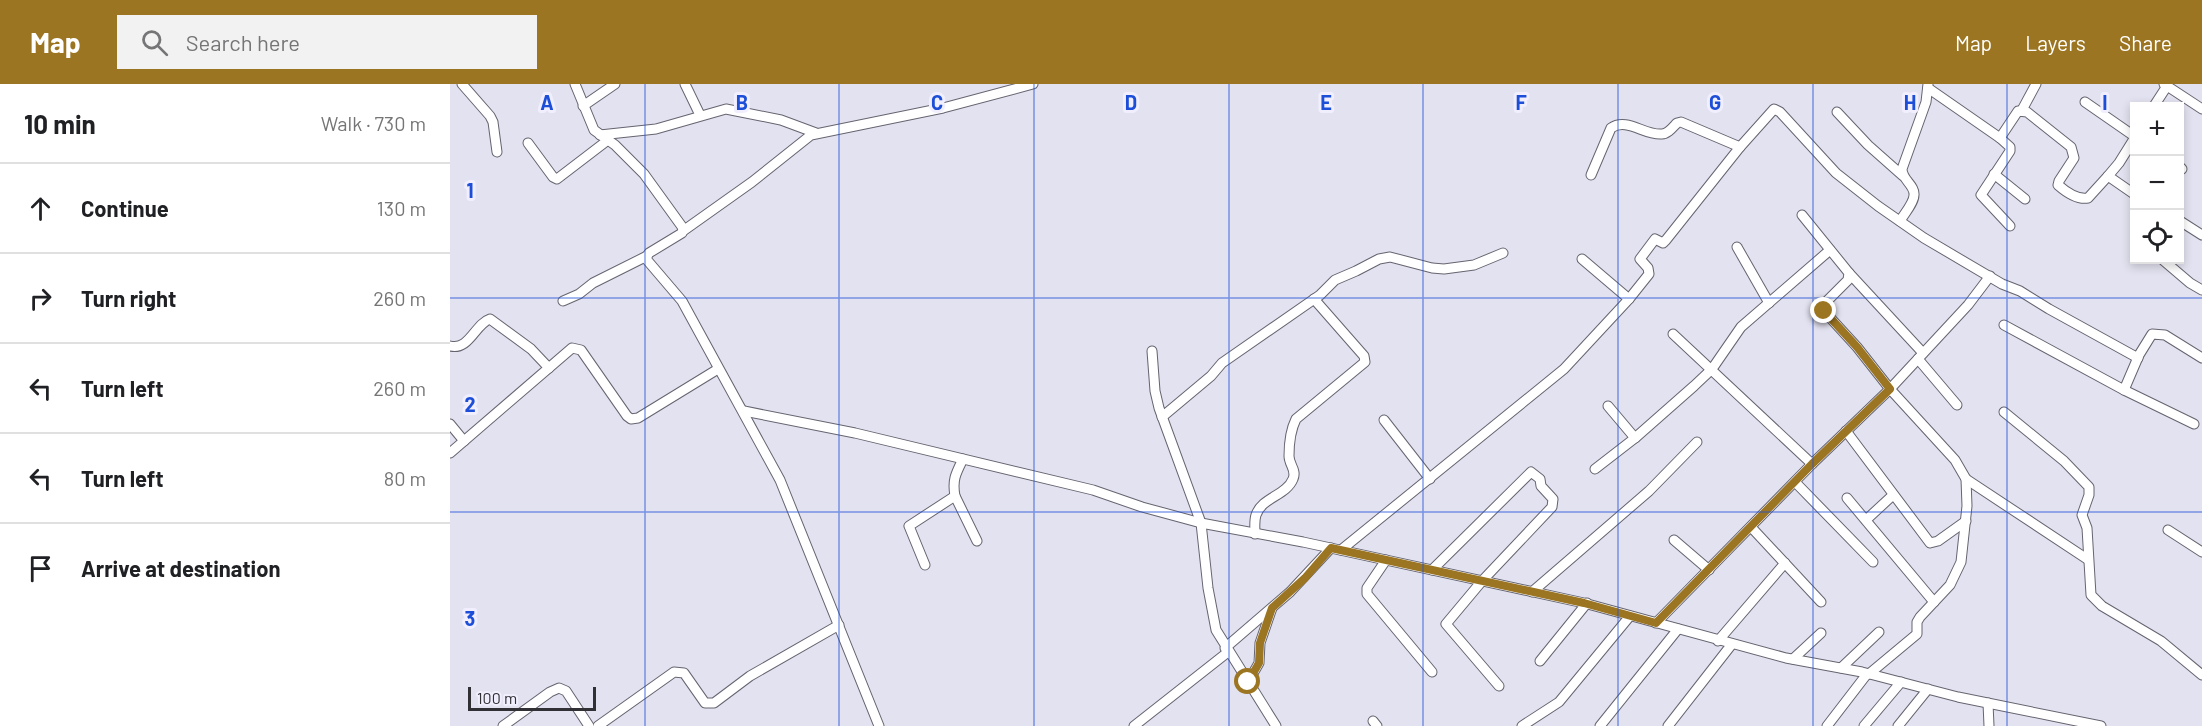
<!DOCTYPE html>
<html lang="en">
<head>
<meta charset="utf-8">
<style>
  :root { --surface:#fff; --page:#f2f2f2; --text:#202124; --muted:#757577; --line:#e0e0e0; --accent:#9c7522 }
  body { margin:0; font-family:Barlow,sans-serif; background:var(--page); color:var(--text) }
  .controls { position:absolute; right:18px; top:18px; display:grid; overflow:hidden; border-radius:0px; box-shadow:0 3px 9px #0003 }
  .controls button { width:54px; height:54px; display:grid; place-items:center; padding:0; border:0; border-bottom:2px solid var(--line); background:var(--surface); color:var(--text); font:30px sans-serif }
  .scale { position:absolute; left:18px; bottom:15px; width:128px; box-sizing:border-box; padding-left:6px; border:3px solid #303035; border-top:0; font-size:16px; line-height:21px; white-space:nowrap; color:#303035; -webkit-text-stroke:4px #f1effe; paint-order:stroke }
  .stop { position:absolute; width:18px; height:18px; margin:-14px; border:4px solid #9c7522; border-radius:50%; background:#fff }
  .stop.end { background:#9c7522; border-color:#fff; box-shadow:0 2px 6px #0008 }
  .list { margin:0; padding:0; list-style:none }
  h2 { display:flex; justify-content:space-between; align-items:center; height:78px; margin:0; padding:0 24px; font-size:26px }
  h2 small { font-size:20px; font-weight:400; color:var(--muted) }
  .list li { display:grid; grid-template-columns:39px 1fr auto; gap:18px; align-items:center; box-sizing:border-box; height:90px; padding:0 24px; border-top:2px solid var(--line) }
  .list b { display:block; font-size:22px; white-space:nowrap }
  .list em { font-size:20px; font-style:normal; color:var(--muted) }
  .icon { flex:none; width:33px; height:33px; fill:none; stroke:currentColor; stroke-width:2; stroke-linecap:round; stroke-linejoin:round }
  .map { position:relative; flex:none; width:1752px; height:642px; overflow:hidden }
  header { display:flex; align-items:center; gap:36px; box-sizing:border-box; height:84px; padding:0 30px; background:var(--accent); color:#fff }
  header strong { font-size:28px }
  nav { display:flex; gap:33px; margin-inline-start:auto; font-size:21px }
  .search { width:420px; height:54px; background:var(--page); display:flex; align-items:center; gap:15px; box-sizing:border-box; padding:0 21px; border-radius:0px; color:var(--muted); font-size:22px }
  main { display:flex }
  aside { flex:1; background:var(--surface) }
  .map>svg:first-child { display:block }
  .lines { fill:none; stroke-linecap:round; stroke-linejoin:round }
  .minor-casing { stroke:#656470; stroke-width:11 }
  .minor { stroke:#fff; stroke-width:9 }
  .route { stroke:#9c7522; stroke-width:8 }
  .grid { fill:none; stroke:#1d4ed8; stroke-width:1.5; stroke-opacity:0.55 }
  .grid-label { font-size:20px; text-anchor:middle; font-weight:bold; fill:#1d4ed8; stroke:#f1effe; stroke-width:6; stroke-linejoin:round; paint-order:stroke }
</style>
</head>
<body>
<header>
<strong>Map</strong>
<div class="search"><svg class="icon" aria-label="search" viewBox="0 0 24 24"><circle cx="10" cy="10" r="6"/><path d="M15 15l6 6"/></svg>Search here</div>
<nav><a>Map</a><a>Layers</a><a>Share</a></nav>
</header>
<main>
<aside>
<h2>10 min<small>Walk · 730 m</small></h2>
<ul class="list">
<li><svg class="icon" aria-label="ahead" viewBox="0 0 24 24"><path d="M12 20V5M6 11l6-6 6 6"/></svg><div><b>Continue</b></div><em>130 m</em></li>
<li><svg class="icon" aria-label="right" viewBox="0 0 24 24"><path d="M7 20v-9h11M14 6l5 5-5 5"/></svg><div><b>Turn right</b></div><em>260 m</em></li>
<li><svg class="icon" aria-label="left" viewBox="0 0 24 24"><path d="M17 20v-9H6M10 6l-5 5 5 5"/></svg><div><b>Turn left</b></div><em>260 m</em></li>
<li><svg class="icon" aria-label="left" viewBox="0 0 24 24"><path d="M17 20v-9H6M10 6l-5 5 5 5"/></svg><div><b>Turn left</b></div><em>80 m</em></li>
<li><svg class="icon" aria-label="arrive" viewBox="0 0 24 24"><path d="M6 21V4h12l-3 4 3 4H6"/></svg><div><b>Arrive at destination</b></div></li>
</ul>
</aside>
<div class="map">
<svg width="1752" height="642" viewBox="0 0 1752 642">
  <rect width="100%" height="100%" fill="#e3e2f0"/>
  <g class="lines">
    <defs>
      <g id="minor">
        <polyline points="12,0 40,32 43,38 47,68"/>
        <polyline points="125,0 144,46 165,61 194,90 233,144 232,149 199,169 197,172 197,176 232,217 330,396 429,642"/>
        <polyline points="235,0 250,31"/>
        <polyline points="1714,0 1752,25"/>
        <polyline points="1478,4 1550,54 1560,63 1560,67 1531,111 1560,142"/>
        <polyline points="1635,18 1684,52"/>
        <polyline points="133,22 165,0"/>
        <polyline points="1704,22 1717,2"/>
        <polyline points="1572,26 1586,0"/>
        <polyline points="1387,28 1418,61 1453,92"/>
        <polyline points="150,51 206,45 276,25 331,36 366,49"/>
        <path d="M1550,54L1568,27L1577,28L1621,63L1624,74L1609,97L1608,101C1616,108 1627,116 1638,114L1658,92"/>
        <polyline points="1684,55 1669,79 1658,92 1684,110"/>
        <polyline points="78,59 103,93 107,95 158,56"/>
        <polyline points="1730,83 1732,85"/>
        <polyline points="1544,90 1575,115"/>
        <path d="M1141,91L1161,44C1177,33 1195,52 1212,50C1218,50 1223,43 1227,39L1231,38L1290,63"/>
        <polyline points="1352,131 1399,189 1398,196 1374,220 1374,227 1407,263 1440,305 1505,376 1516,395 1517,422 1511,478 1500,501 1470,533 1467,538 1467,550 1419,590"/>
        <path d="M1450,137C1454,130 1464,119 1464,111C1465,101 1452,96 1452,85L1476,18L1478,0"/>
        <polyline points="1730,137 1752,151"/>
        <polyline points="233,147 302,98 361,51 493,24 583,0"/>
        <polyline points="1287,163 1319,219"/>
        <polyline points="1132,175 1179,215"/>
        <polyline points="1713,176 1740,199 1752,206"/>
        <polyline points="1399,189 1473,269"/>
        <polyline points="113,217 129,210 143,199 197,172"/>
        <polyline points="1554,241 1674,306 1744,340"/>
        <polyline points="1223,250 1362,380"/>
        <path d="M0,262C19,267 25,240 40,235L81,265L99,284"/>
        <polyline points="702,267 705,307 709,324 751,439 758,504 766,546 826,642"/>
        <polyline points="1468,275 1507,321"/>
        <polyline points="1674,306 1689,271 1702,250 1715,251 1752,274"/>
        <polyline points="1158,322 1185,354"/>
        <polyline points="294,327 405,349 643,406 692,423 751,439 853,458 1134,519 1336,574 1412,588 1508,613 1651,642"/>
        <polyline points="1554,328 1614,377 1639,403 1639,411 1632,431 1637,444 1641,511 1652,522 1711,557 1752,591"/>
        <polyline points="712,333 761,292 772,279 870,211 885,196 906,187 929,175 940,173 982,184 994,185 1024,181 1053,169"/>
        <polyline points="934,336 980,395"/>
        <polyline points="0,340 14,357"/>
        <polyline points="1396,347 1480,459 1488,457 1516,437"/>
        <polyline points="0,369 122,264 131,266 177,332 181,335 188,334 268,285"/>
        <path d="M513,375C506,389 502,396 505,412L527,457"/>
        <polyline points="1145,385 1185,354 1244,302 1262,285 1291,243 1380,166"/>
        <polyline points="1516,395 1637,475"/>
        <polyline points="1345,398 1423,478"/>
        <polyline points="1397,414 1484,518"/>
        <polyline points="1416,436 1443,411"/>
        <polyline points="1301,443 1371,518"/>
        <polyline points="1718,446 1752,468"/>
        <path d="M805,450C805,444 804,437 806,431C812,413 836,412 843,395C847,386 839,381 839,372C839,361 841,345 846,335L915,278L914,272L864,215"/>
        <polyline points="1224,456 1259,486"/>
        <polyline points="891,466 1114,285 1179,215 1199,190 1198,184 1190,175 1205,155 1213,159 1216,156 1290,63 1324,25 1330,28 1386,89 1428,122 1474,154 1552,200 1570,207 1599,225 1688,274"/>
        <polyline points="936,476 917,504 917,510 982,588"/>
        <polyline points="475,481 459,442 505,412"/>
        <polyline points="982,486 1081,388 1090,395 1091,402 1103,415 1102,423 1032,497 996,540 1049,602"/>
        <polyline points="1082,508 1199,407 1247,358"/>
        <polyline points="1206,539 1362,380 1440,305 1518,221 1540,192"/>
        <polyline points="1268,557 1335,479"/>
        <polyline points="775,564 840,508 881,464"/>
        <polyline points="1343,575 1371,549"/>
        <polyline points="1090,577 1137,519"/>
        <polyline points="1391,584 1429,548"/>
        <polyline points="798,598 809,579 810,559 822,524"/>
        <polyline points="1538,619 1539,642"/>
        <polyline points="923,637 927,642"/>
        <polyline points="53,642 100,608 109,604 116,607 139,642"/>
        <polyline points="148,642 224,588 234,589 255,619 264,619 300,592 389,541"/>
        <polyline points="684,642 778,568"/>
        <polyline points="1072,642 1109,618 1180,532"/>
        <polyline points="1150,642 1228,545"/>
        <polyline points="1218,642 1282,560"/>
        <polyline points="1377,642 1417,590"/>
        <polyline points="1414,642 1451,598"/>
        <polyline points="1448,642 1478,605"/>
      </g>
    </defs>
    <!-- minor casing -->
    <use href="#minor" class="minor-casing"/>
    <!-- minor -->
    <use href="#minor" class="minor"/>
  </g>
  <g class="lines">
    <!-- route -->
    <polyline class="route" points="798,598 809,579 810,559 822,524 855,494 881,464 1134,519 1206,539 1362,380 1440,305 1407,263 1374,227"/>
  </g>
  <!-- grid -->
  <path class="grid" d="M195,0V642M389,0V642M584,0V642M779,0V642M973,0V642M1168,0V642M1363,0V642M1557,0V642M0,214H1752M0,428H1752"/>
  <g class="grid-label">
    <text x="97" y="26">A</text>
    <text x="292" y="26">B</text>
    <text x="487" y="26">C</text>
    <text x="681" y="26">D</text>
    <text x="876" y="26">E</text>
    <text x="1071" y="26">F</text>
    <text x="1265" y="26">G</text>
    <text x="1460" y="26">H</text>
    <text x="1655" y="26">I</text>
    <text x="20" y="114">1</text>
    <text x="20" y="328">2</text>
    <text x="20" y="542">3</text>
  </g>
</svg>
<div class="controls">
<button>+</button>
<button>−</button>
<button><svg class="icon" aria-label="locate" viewBox="0 0 24 24"><circle cx="12" cy="12" r="6"/><path d="M12 2v4M12 18v4M2 12h4M18 12h4"/></svg></button>
</div>
<div class="scale">100 m</div>
<div class="stop" style="left:798px;top:598px"></div>
<div class="stop end" style="left:1374px;top:227px"></div>
</div>
</main>
</body>
</html>
